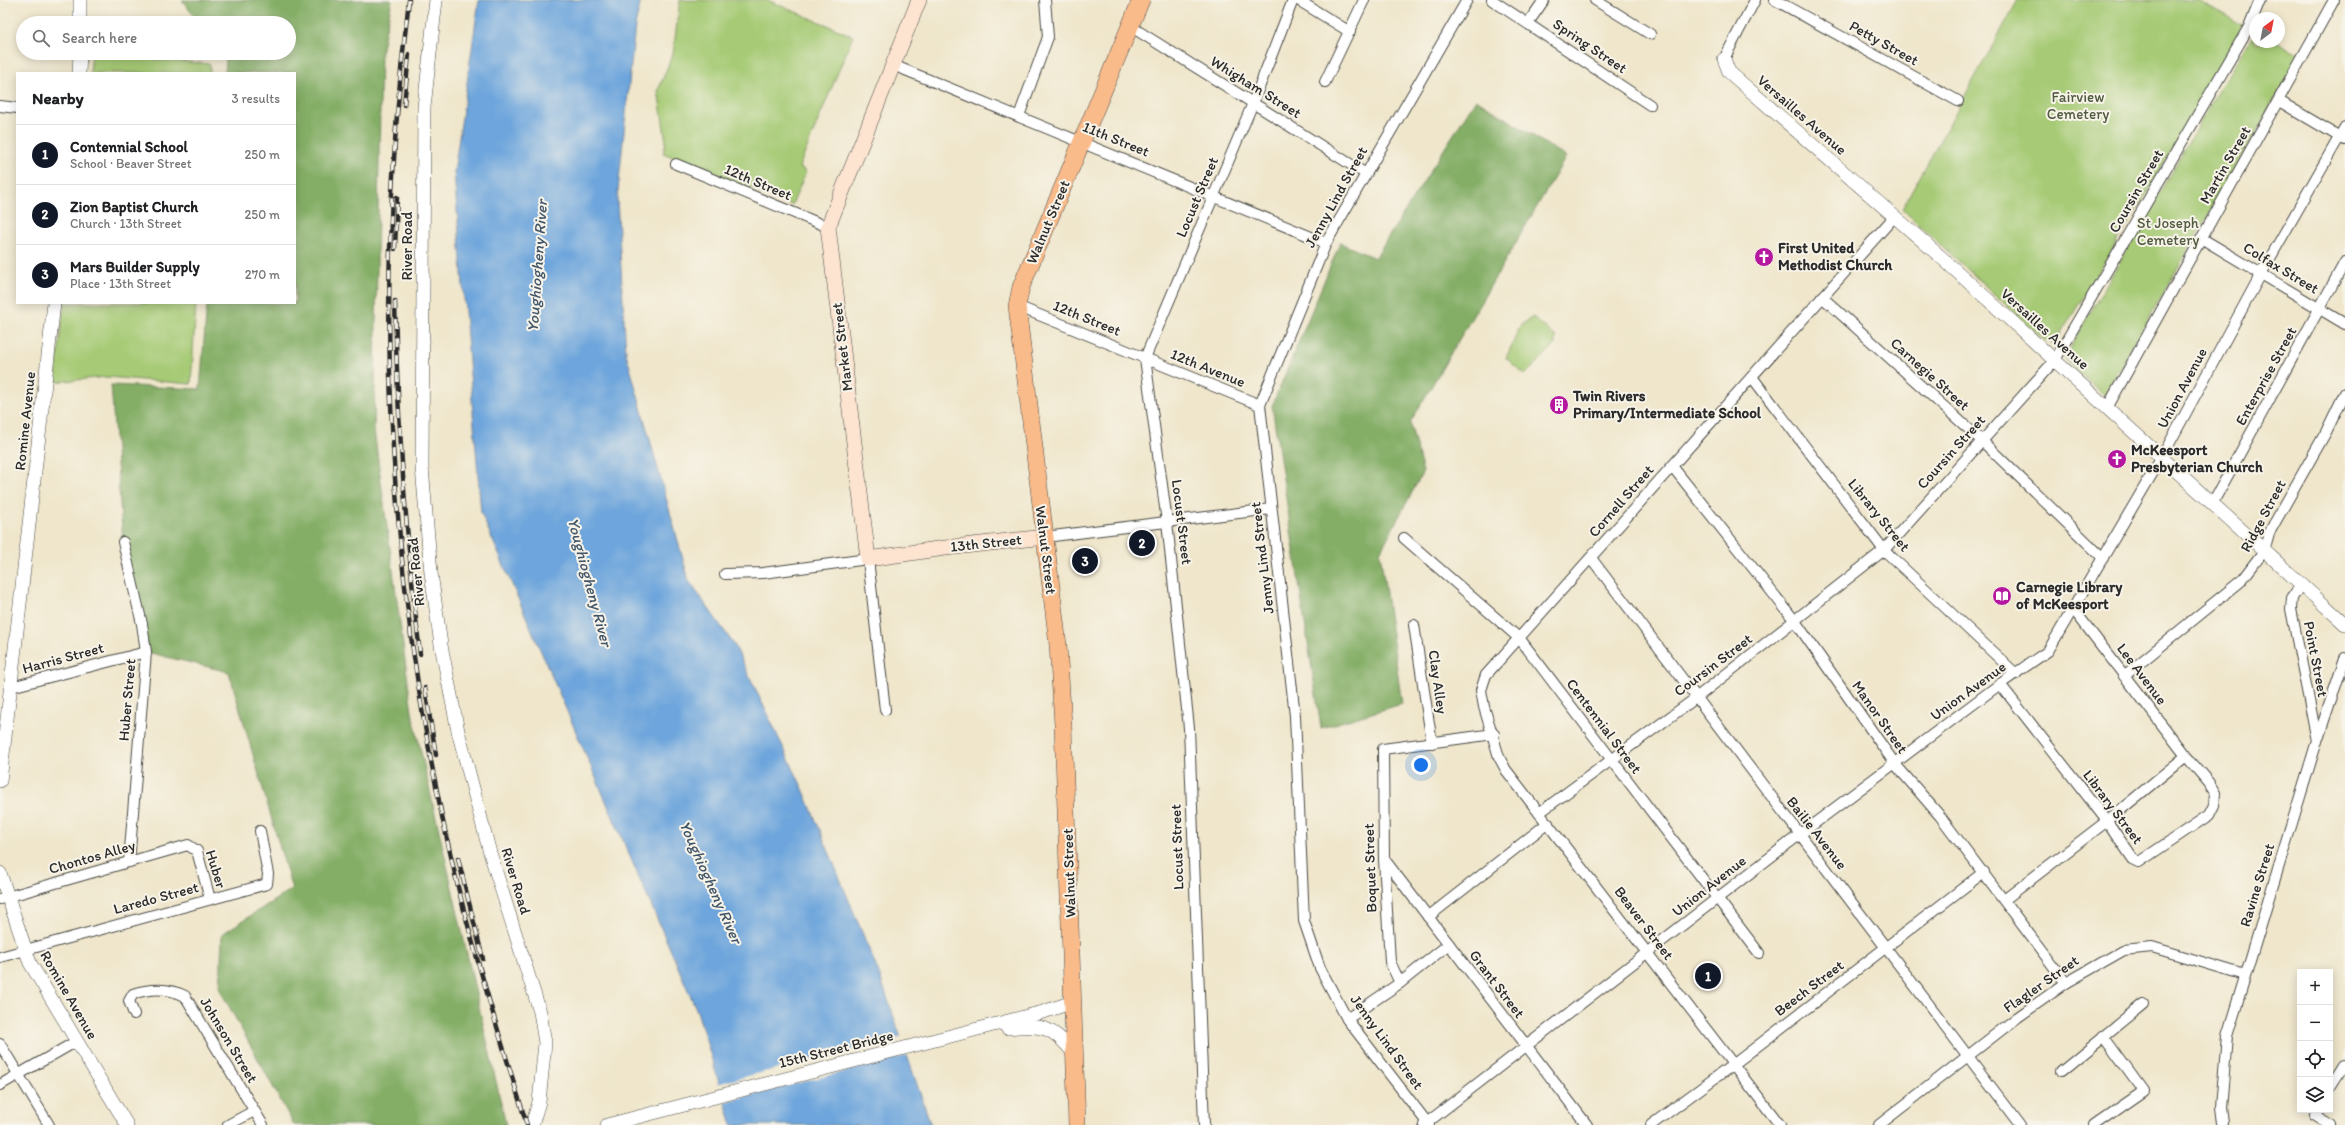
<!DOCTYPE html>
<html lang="en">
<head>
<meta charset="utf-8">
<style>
  :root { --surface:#fff; --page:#f6f6f6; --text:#202124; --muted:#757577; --line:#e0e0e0; --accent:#111827 }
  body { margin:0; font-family:Itim,sans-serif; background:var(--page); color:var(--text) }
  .controls { position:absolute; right:12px; bottom:12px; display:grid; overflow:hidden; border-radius:0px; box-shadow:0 2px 10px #0003 }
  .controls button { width:36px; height:36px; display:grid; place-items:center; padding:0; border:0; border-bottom:1px solid var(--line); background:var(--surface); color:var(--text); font:20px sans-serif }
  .compass { position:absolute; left:2249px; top:12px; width:36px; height:36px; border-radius:50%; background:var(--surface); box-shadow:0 2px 10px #0003; rotate:32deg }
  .you { position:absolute; left:1421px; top:765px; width:14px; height:14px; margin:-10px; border:3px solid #fff; border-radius:50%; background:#1a73e8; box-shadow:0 0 0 6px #1a73e833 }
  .badge { display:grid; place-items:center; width:26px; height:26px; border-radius:50%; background:var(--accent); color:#fff; font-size:13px; font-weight:700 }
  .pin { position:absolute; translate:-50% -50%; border:2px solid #fff; box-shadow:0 1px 4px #0006 }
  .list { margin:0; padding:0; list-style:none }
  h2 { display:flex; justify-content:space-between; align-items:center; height:52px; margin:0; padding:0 16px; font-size:17px }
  h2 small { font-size:13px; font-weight:400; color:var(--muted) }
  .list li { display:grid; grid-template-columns:26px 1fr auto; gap:12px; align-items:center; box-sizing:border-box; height:60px; padding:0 16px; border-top:1px solid var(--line) }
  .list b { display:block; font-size:15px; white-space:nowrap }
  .list p { margin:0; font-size:13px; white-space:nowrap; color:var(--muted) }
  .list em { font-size:13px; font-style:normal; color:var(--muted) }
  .icon { flex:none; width:22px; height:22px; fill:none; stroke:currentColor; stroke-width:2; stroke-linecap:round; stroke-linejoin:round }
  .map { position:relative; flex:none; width:2345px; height:1125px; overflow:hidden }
  .search { position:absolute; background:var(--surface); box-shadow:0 2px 10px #0003; left:16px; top:16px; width:280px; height:44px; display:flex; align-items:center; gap:10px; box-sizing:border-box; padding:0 14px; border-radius:22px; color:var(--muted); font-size:15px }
  .panel { position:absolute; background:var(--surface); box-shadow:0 2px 10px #0003; left:16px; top:72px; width:280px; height:232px; border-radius:0px }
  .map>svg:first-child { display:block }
  .green { fill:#a6ca74; stroke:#687a50 }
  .forest { fill:#84ae66; stroke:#586c48 }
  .water { fill:#6da5dc; stroke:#4c6884 }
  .pier { fill:#efe6cb }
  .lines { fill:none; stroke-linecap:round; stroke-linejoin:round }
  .minor-casing { stroke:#484743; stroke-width:12 }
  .tertiary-casing { stroke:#484743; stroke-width:14 }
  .secondary-casing { stroke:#484743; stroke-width:16 }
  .primary-casing { stroke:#484743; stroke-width:18 }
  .minor { stroke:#fff; stroke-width:10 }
  .tertiary { stroke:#fff; stroke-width:13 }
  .secondary { stroke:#fde4d1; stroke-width:15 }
  .primary { stroke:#fabb8b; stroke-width:17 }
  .rail-casing { stroke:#2b2b2b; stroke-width:4.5 }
  .rail { stroke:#f7f3e8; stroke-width:3; stroke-dasharray:9; stroke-linecap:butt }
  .labels { text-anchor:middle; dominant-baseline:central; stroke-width:4; stroke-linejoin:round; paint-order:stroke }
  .street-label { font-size:15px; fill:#2b2b2b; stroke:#f7f3e8 }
  .park-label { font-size:15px; fill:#505b41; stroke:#f7f3e8 }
  .poi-label { font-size:15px; font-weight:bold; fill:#2b2b2b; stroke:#f7f3e8; text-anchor:start }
  .water-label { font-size:16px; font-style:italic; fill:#425669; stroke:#f7f3e8 }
</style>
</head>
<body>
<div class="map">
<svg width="2345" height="1125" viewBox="0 0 2345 1125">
  <rect width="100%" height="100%" fill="#f7f3e8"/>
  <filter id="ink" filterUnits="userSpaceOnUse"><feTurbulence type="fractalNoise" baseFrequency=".025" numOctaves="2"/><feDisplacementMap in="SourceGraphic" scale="8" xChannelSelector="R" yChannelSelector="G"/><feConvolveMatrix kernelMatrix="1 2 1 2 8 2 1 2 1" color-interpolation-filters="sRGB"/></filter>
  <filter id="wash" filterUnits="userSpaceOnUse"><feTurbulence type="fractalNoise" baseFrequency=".012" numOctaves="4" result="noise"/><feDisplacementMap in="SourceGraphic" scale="16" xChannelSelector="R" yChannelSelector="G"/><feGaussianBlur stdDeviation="0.9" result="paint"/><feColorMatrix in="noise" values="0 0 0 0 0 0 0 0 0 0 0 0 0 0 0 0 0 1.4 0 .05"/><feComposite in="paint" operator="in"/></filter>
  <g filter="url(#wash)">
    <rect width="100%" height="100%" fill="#efe6cb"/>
    <!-- green -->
    <g class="green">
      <polygon points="680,0 767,0 853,36 799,167 806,172 792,205 663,153 666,142 658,90 673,54"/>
      <polygon points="2018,0 2198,0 2244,26 2152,184 2054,345 2043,339 1902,209"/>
      <polygon points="2255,32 2255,42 2276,42 2300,55 2104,396 2064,358 2221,86"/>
      <polygon points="92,53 210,64 210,73 90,73"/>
      <polygon points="64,303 196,303 191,384 107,377 55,382"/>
      <polygon points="1533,317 1557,338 1554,341 1556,344 1525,375 1506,358 1521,325"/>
    </g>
    <!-- forest -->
    <g class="forest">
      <polygon points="182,0 392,0 381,53 374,430 412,712 506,1125 294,1125 220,990 222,934 292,889 229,672 146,652 123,542 111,385 200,389 207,303 295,303 295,73 225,73 226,58 222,53 289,53 289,23 199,23"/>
      <polygon points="1476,99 1566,157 1410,423 1423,472 1380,552 1402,704 1321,728 1272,406 1340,243 1375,258"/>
    </g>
    <!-- water -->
    <polygon class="water" points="479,0 641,0 635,26 617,200 626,353 689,581 735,646 803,789 878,971 931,1125 732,1125 697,1011 481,513 454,172"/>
    <!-- pier -->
    <polygon class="pier" points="903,1036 909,1055 723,1102 717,1084"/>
  </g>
  <g filter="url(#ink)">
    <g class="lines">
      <defs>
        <g id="minor">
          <polyline points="1298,0 1350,32"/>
          <polyline points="1492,0 1650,105"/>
          <polyline points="1595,0 1650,34"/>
          <polyline points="1775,0 1958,101"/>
          <polyline points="1528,23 1544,0"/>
          <polyline points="1130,26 1366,174"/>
          <polyline points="1724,59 1755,0"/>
          <polyline points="893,65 1326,243"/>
          <polyline points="1325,82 1364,0"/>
          <polyline points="2279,101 2345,140"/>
          <polyline points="0,106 17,108"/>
          <polyline points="1019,116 1048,37 1045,0"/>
          <polyline points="676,164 828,227"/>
          <polyline points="2201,238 2345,324"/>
          <polyline points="1822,297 1981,440 2103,558"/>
          <polyline points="1017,306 1260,405"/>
          <polyline points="1752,377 1884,550 2016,674"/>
          <polyline points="2107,408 2334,0"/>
          <polyline points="1672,466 1795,621 1895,764 1940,816 2066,983"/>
          <polyline points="2212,504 2345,262"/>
          <polyline points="1045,537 1271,509"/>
          <polyline points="1404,538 1520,639 1759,953"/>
          <polyline points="123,542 142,624 146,652 129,862"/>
          <polyline points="1591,558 2020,1125"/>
          <polyline points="725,574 763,573 868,559 885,710"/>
          <polyline points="2301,584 2292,598 2291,609 2317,741"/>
          <polyline points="1414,625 1432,743"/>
          <polyline points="2124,676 2241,581 2264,551 2269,533 2326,432 2345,393"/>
          <polyline points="2000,684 2107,821 2133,859 2139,862 2209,815 2214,805 2215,793 2209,783 2186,756 2074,610"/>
          <polyline points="11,687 146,652"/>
          <polyline points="1539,813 1696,698 1884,550 2055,360 2250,25 2260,0"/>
          <polyline points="1384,859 1587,1125"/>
          <polyline points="0,899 188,845 197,851 210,899"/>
          <polyline points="2004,900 2107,821 2186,756"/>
          <polyline points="1428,917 1548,823"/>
          <polyline points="0,957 267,884 268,874 260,831"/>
          <polyline points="1400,983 1390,962 1384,859 1383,749 1494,734"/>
          <path d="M134,1014L129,1001L133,994C150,988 169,988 185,996L263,1125"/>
          <polyline points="1347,1019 1400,983 1449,944"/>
          <polyline points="0,1044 49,1125"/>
          <polyline points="2061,1071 2143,1004"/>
          <polyline points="0,1085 77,1041"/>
          <polyline points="2330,1088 2345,1064"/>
          <polyline points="2316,1110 2313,1114 2331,1125"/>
          <polyline points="228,1125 254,1111"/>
          <polyline points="1204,1125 1189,728 1167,522 1145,358 1253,103 1293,0"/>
          <polyline points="1424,1125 1799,835 2000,684 2048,651 2162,457 2261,274 2345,127"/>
          <polyline points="1429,1125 1347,1019 1320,968 1304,921 1295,716 1260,405 1326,243 1467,0"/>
          <polyline points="1651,1125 1734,1064 1984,872"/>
          <polyline points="1780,1125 1506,770 1499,757 1484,707 1481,690 1486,675 1894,217"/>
          <polyline points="1879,1125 2018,1017 2066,983 2124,950 2152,947 2245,975"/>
          <polyline points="2094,1125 2143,1091 2103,1036"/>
          <polyline points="2223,1125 2221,1107 2227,1036 2317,741 2345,658"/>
        </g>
        <g id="tertiary">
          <polyline points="436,0 424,107 422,467 431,573 441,645 458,731 490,853 540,1012 545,1043 539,1102 532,1125"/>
          <polyline points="80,23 80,0"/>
          <polyline points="1724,59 1729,72 1942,258 2345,624"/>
          <polyline points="79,73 80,53"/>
          <polyline points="0,781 54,303"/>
          <polyline points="0,873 30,963 127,1125"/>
          <path d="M1007,1028C1042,1024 1053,1026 1075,1055"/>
          <polyline points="607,1125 1043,1012 1073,1002"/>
        </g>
        <polyline id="secondary" points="919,0 828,227 868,559 945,548 1045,537"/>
        <polyline id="primary" points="1077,1125 1063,725 1058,645 1017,306 1021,287 1141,0"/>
      </defs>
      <!-- minor casing -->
      <use href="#minor" class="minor-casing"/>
      <!-- tertiary casing -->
      <use href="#tertiary" class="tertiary-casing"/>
      <!-- secondary casing -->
      <use href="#secondary" class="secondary-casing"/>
      <!-- primary casing -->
      <use href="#primary" class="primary-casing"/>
      <!-- minor -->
      <use href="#minor" class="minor"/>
      <!-- tertiary -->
      <use href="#tertiary" class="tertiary"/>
      <!-- secondary -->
      <use href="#secondary" class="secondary"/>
      <!-- primary -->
      <use href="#primary" class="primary"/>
      <defs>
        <g id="rail">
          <path d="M409,0C371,294 388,595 457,883C477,964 502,1045 527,1125"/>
          <polyline points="404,105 409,54"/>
          <polyline points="395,249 397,197"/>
          <path d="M395,301C397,420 406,536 420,654"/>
          <polyline points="425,688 436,755"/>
          <polyline points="458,858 483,959"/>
        </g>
      </defs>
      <!-- rail casing -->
      <use href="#rail" class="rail-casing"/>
      <!-- rail -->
      <use href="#rail" class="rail"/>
    </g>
  </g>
  <!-- icons -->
  <defs>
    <symbol id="church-disc" viewBox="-11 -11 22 22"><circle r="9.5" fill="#b5179e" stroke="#f7f3e8"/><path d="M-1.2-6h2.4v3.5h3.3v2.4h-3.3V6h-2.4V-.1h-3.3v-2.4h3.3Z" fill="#fff"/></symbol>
    <symbol id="building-disc" viewBox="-11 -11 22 22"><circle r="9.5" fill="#b5179e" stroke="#f7f3e8"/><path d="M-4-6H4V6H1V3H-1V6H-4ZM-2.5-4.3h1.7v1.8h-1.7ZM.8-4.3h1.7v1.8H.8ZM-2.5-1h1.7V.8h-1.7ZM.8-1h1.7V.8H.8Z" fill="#fff"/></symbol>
    <symbol id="library-disc" viewBox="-11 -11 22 22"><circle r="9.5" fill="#b5179e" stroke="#f7f3e8"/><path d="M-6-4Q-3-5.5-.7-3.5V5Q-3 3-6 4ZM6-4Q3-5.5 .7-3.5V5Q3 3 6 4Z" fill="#fff"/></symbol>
  </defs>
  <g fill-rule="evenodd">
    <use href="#church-disc" x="1753" y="246" width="22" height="22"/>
    <use href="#building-disc" x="1548" y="394" width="22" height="22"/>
    <use href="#church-disc" x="2106" y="448" width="22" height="22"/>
    <use href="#library-disc" x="1991" y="585" width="22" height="22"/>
  </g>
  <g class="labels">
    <!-- street labels -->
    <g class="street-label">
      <text transform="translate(1884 43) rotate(29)">Petty Street</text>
      <text transform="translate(1590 46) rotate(34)">Spring Street</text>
      <text transform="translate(1256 87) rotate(32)">Whigham Street</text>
      <text transform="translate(1802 115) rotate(41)">Versailles Avenue</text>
      <text transform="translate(1116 139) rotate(22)">11th Street</text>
      <text transform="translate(2225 165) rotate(-60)">Martin Street</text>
      <text transform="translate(758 182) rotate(23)">12th Street</text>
      <text transform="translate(2136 191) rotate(-60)">Coursin Street</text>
      <text transform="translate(1197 197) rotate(-67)">Locust Street</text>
      <text transform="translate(1336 197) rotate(-61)">Jenny Lind Street</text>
      <text transform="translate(1048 222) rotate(-67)">Walnut Street</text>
      <text transform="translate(407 246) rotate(-90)">River Road</text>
      <text transform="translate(2281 268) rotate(31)">Colfax Street</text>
      <text transform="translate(1087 318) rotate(22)">12th Street</text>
      <text transform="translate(2045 329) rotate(42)">Versailles Avenue</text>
      <text transform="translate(842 347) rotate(-97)">Market Street</text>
      <text transform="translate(1208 368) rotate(22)">12th Avenue</text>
      <text transform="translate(1930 374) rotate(42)">Carnegie Street</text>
      <text transform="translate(2266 376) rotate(-61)">Enterprise Street</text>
      <text transform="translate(2182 388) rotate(-62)">Union Avenue</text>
      <text transform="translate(25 421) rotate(-84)">Romine Avenue</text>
      <text transform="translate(1951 452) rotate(-48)">Coursin Street</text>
      <text transform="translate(1621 501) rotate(-49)">Cornell Street</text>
      <text transform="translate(1879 515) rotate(51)">Library Street</text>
      <text transform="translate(2263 516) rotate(-62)">Ridge Street</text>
      <text transform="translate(1182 522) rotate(83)">Locust Street</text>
      <text transform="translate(986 543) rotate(-6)">13th Street</text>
      <text transform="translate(1046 550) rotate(83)">Walnut Street</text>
      <text transform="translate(1262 558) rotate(-97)">Jenny Lind Street</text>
      <text transform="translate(416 572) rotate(-96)">River Road</text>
      <text transform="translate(63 658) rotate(-15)">Harris Street</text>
      <text transform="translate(2316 659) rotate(79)">Point Street</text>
      <text transform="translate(1713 665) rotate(-37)">Coursin Street</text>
      <text transform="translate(2142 674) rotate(53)">Lee Avenue</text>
      <text transform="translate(1438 682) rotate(82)">Clay Alley</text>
      <text transform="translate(1968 691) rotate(-36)">Union Avenue</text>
      <text transform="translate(127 700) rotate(-85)">Huber Street</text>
      <text transform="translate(1880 717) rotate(55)">Manor Street</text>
      <text transform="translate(1604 726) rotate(53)">Centennial Street</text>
      <text transform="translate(2113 807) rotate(53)">Library Street</text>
      <text transform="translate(1817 833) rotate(52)">Bailie Avenue</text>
      <text transform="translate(1177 847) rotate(-92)">Locust Street</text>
      <text transform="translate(92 857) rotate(-16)">Chontos Alley</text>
      <text transform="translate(1370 868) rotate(-92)">Boquet Street</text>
      <text transform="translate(216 869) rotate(73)">Huber</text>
      <text transform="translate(1069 873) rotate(-92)">Walnut Street</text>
      <text transform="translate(516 881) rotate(73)">River Road</text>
      <text transform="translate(2257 885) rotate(-73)">Ravine Street</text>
      <text transform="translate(1709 886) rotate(-38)">Union Avenue</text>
      <text transform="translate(156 898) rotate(-15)">Laredo Street</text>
      <text transform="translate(1644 923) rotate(53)">Beaver Street</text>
      <text transform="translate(1497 984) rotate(53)">Grant Street</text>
      <text transform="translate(2041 984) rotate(-35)">Flagler Street</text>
      <text transform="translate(1809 988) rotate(-37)">Beech Street</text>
      <text transform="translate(69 995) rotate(60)">Romine Avenue</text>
      <text transform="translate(229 1040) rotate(59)">Johnson Street</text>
      <text transform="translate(1387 1042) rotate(54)">Jenny Lind Street</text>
      <text transform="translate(836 1049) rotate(-14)">15th Street Bridge</text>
    </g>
    <!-- park labels -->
    <g class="park-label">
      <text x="2078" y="97">Fairview<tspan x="2078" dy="17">Cemetery</tspan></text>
      <text x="2168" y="223">St Joseph<tspan x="2168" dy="17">Cemetery</tspan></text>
    </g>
    <!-- poi labels -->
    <g class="poi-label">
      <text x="1778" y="248">First United<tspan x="1778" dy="17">Methodist Church</tspan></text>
      <text x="1573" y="396">Twin Rivers<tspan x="1573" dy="17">Primary/Intermediate School</tspan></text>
      <text x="2131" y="450">McKeesport<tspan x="2131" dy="17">Presbyterian Church</tspan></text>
      <text x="2016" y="587">Carnegie Library<tspan x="2016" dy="17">of McKeesport</tspan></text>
    </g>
    <!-- water labels -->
    <g class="water-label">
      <text transform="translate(537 266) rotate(-86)">Youghiogheny River</text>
      <text transform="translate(590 582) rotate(75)">Youghiogheny River</text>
      <text transform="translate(711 882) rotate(66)">Youghiogheny River</text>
    </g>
  </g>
</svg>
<div class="controls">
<button>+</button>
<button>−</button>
<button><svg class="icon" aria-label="locate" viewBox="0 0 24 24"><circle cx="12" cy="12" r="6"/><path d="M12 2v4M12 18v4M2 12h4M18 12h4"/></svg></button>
<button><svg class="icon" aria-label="layers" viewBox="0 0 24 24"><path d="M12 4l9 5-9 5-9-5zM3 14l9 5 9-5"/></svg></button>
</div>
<svg class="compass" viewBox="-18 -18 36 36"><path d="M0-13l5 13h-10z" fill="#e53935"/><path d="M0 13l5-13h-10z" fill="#757577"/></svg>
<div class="you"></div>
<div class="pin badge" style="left:1708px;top:976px">1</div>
<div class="pin badge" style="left:1142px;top:543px">2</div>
<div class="pin badge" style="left:1085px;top:561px">3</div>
<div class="search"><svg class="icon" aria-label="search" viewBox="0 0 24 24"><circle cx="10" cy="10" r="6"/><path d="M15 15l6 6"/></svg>Search here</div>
<section class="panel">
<h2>Nearby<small>3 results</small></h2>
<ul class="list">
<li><span class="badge">1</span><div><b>Contennial School</b><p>School · Beaver Street</p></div><em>250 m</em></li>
<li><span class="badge">2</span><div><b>Zion Baptist Church</b><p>Church · 13th Street</p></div><em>250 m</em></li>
<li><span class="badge">3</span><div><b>Mars Builder Supply</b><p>Place · 13th Street</p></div><em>270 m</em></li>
</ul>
</section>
</div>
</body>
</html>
